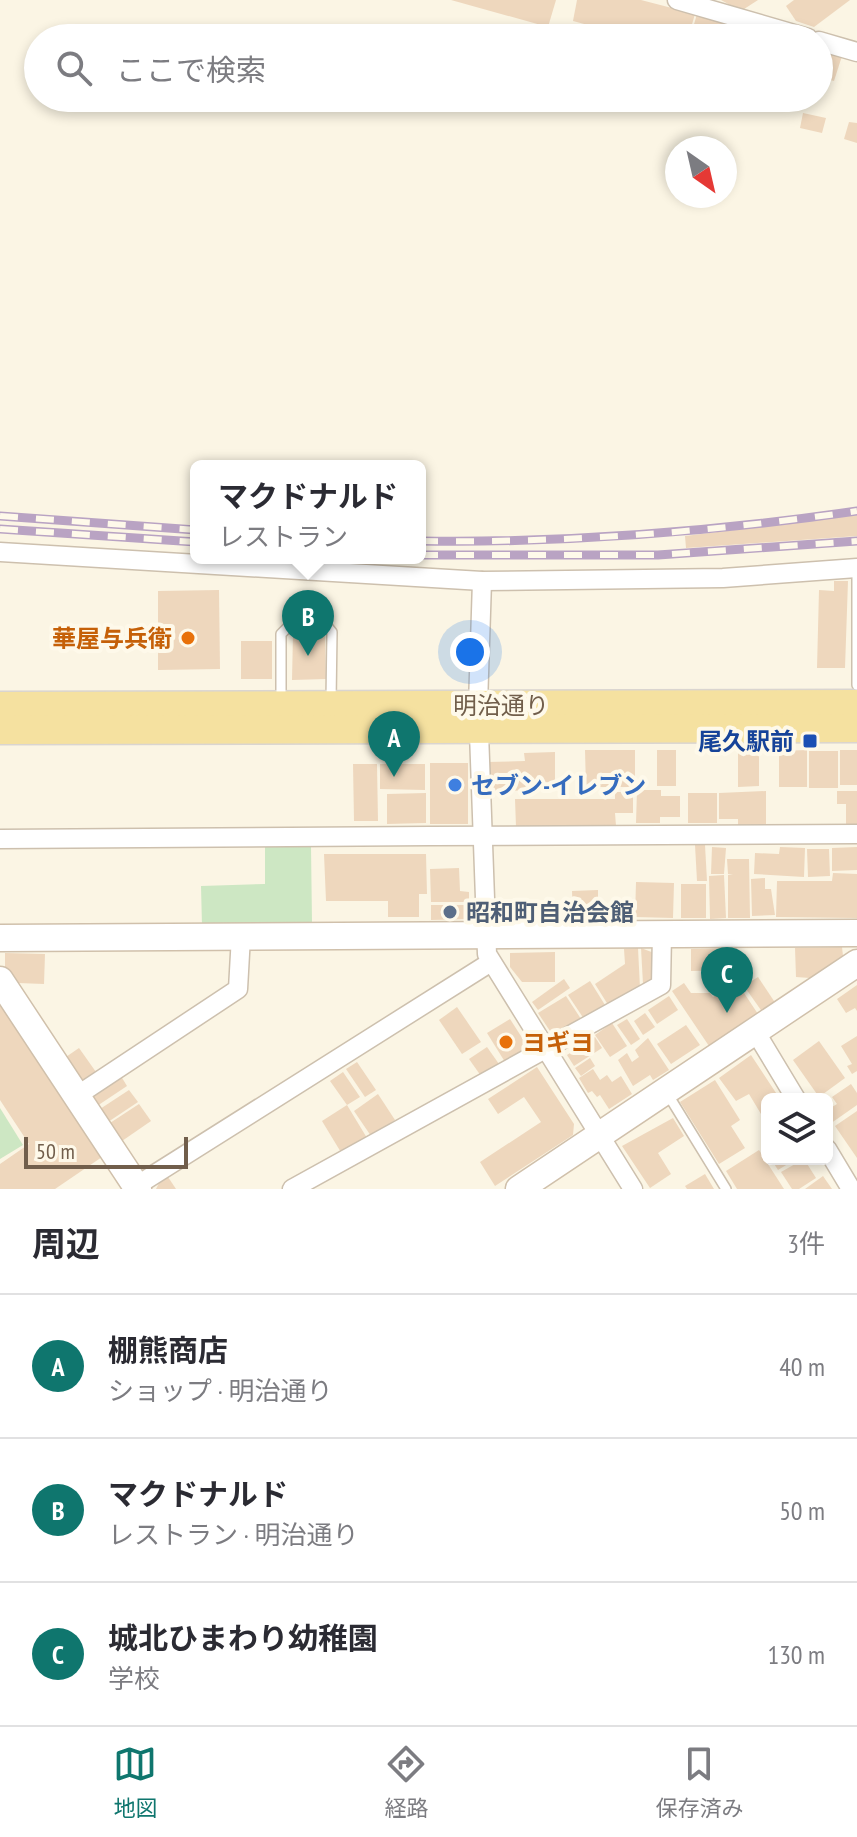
<!DOCTYPE html>
<html lang="ja">
<head>
<meta charset="utf-8">
<style>
  :root { --surface:#fff; --page:#f2f2f3; --text:#2b2b33; --muted:#7c7c81; --line:#e1e1e2; --accent:#0f766e }
  body { margin:0; font-family:"PT Sans Narrow","Noto Sans JP",sans-serif; background:var(--page); color:var(--text) }
  .controls { position:absolute; right:24px; bottom:24px; display:grid; overflow:hidden; border-radius:12px; box-shadow:0 4px 12px #0003 }
  .controls button { width:72px; height:72px; display:grid; place-items:center; padding:0; border:0; border-bottom:2px solid var(--line); background:var(--surface); color:var(--text); font:40px sans-serif }
  .compass { position:absolute; left:665px; top:136px; width:72px; height:72px; border-radius:50%; background:var(--surface); box-shadow:0 4px 12px #0003; rotate:146deg }
  .scale { position:absolute; left:24px; bottom:20px; width:164px; box-sizing:border-box; padding-left:8px; border:4px solid #715e4b; border-top:0; font-size:22px; line-height:28px; white-space:nowrap; color:#715e4b; -webkit-text-stroke:6px #fef9ea; paint-order:stroke }
  .you { position:absolute; left:470px; top:652px; width:28px; height:28px; margin:-20px; border:6px solid #fff; border-radius:50%; background:#1a73e8; box-shadow:0 0 0 12px #1a73e833 }
  .badge { display:grid; place-items:center; width:52px; height:52px; border-radius:50%; background:var(--accent); color:#fff; font-size:26px; font-weight:700 }
  .pin { position:absolute; translate:-50% -66px; filter:drop-shadow(0 2px 4px #0008) }
  .pin::after { content:''; position:absolute; top:42px; width:28px; height:24px; background:inherit; clip-path:polygon(0 0,100% 0,50% 100%) }
  .popup { position:absolute; left:190px; top:460px; width:236px; height:104px; box-sizing:border-box; display:grid; place-content:center; border-radius:12px; background:var(--surface); filter:drop-shadow(0 2px 6px #0005); font-size:26px; white-space:nowrap; color:var(--muted) }
  .popup b { font-size:30px; color:var(--text) }
  .popup::after { content:''; position:absolute; left:50%; top:100%; margin-left:-16px; border:16px solid transparent; border-top-color:var(--surface) }
  .list { margin:0; padding:0; list-style:none }
  h2 { display:flex; justify-content:space-between; align-items:center; height:104px; margin:0; padding:0 32px; font-size:34px }
  h2 small { font-size:26px; font-weight:400; color:var(--muted) }
  .list li { display:grid; grid-template-columns:52px 1fr auto; gap:24px; align-items:center; box-sizing:border-box; height:144px; padding:0 32px; border-top:2px solid var(--line) }
  .list b { display:block; font-size:30px; white-space:nowrap }
  .list p { margin:0; font-size:26px; white-space:nowrap; color:var(--muted) }
  .list em { font-size:26px; font-style:normal; color:var(--muted) }
  .icon { flex:none; width:44px; height:44px; fill:none; stroke:currentColor; stroke-width:2; stroke-linecap:round; stroke-linejoin:round }
  .map { position:relative; flex:none; width:857px; height:1189px; overflow:hidden }
  .search { position:absolute; background:var(--surface); box-shadow:0 4px 12px #0003; left:24px; right:24px; top:24px; height:88px; display:flex; align-items:center; gap:20px; box-sizing:border-box; padding:0 28px; border-radius:44px; color:var(--muted); font-size:30px }
  .sheet { height:536px; background:var(--surface) }
  nav { display:flex; justify-content:space-around; align-items:center; box-sizing:border-box; height:112px; border-top:2px solid var(--line); background:var(--surface); font-size:22px; color:var(--muted) }
  nav a { display:grid; justify-items:center; gap:4px }
  nav .on { color:var(--accent) }
  .map>svg:first-child { display:block }
  .green { fill:#cde7c3 }
  .building { fill:#eed7bd }
  .lines { fill:none; stroke-linecap:round; stroke-linejoin:round }
  .lane-casing { stroke:#cdc0ae; stroke-width:12 }
  .street-casing { stroke:#cdc0ae; stroke-width:21 }
  .secondary-casing { stroke:#d0c0ab; stroke-width:29 }
  .primary-casing { stroke:#dad5d0; stroke-width:31 }
  .lane { stroke:#fff; stroke-width:9 }
  .street { stroke:#fff; stroke-width:18 }
  .secondary { stroke:#fff; stroke-width:26 }
  .primary { stroke:#f5e1a0; stroke-width:28 }
  .rail-casing { stroke:#b9a3c3; stroke-width:9 }
  .rail { stroke:#fef9ea; stroke-width:6; stroke-dasharray:18; stroke-linecap:butt }
  .food-dot { fill:#e8710a; stroke:#fef9ea; stroke-width:3 }
  .transit-dot { fill:#1a4fb4; stroke:#fef9ea; stroke-width:3 }
  .shop-dot { fill:#3f7fe0; stroke:#fef9ea; stroke-width:3 }
  .service-dot { fill:#5c6f8a; stroke:#fef9ea; stroke-width:3 }
  .labels { text-anchor:middle; dominant-baseline:central; stroke-width:8; stroke-linejoin:round; paint-order:stroke }
  .food-label { font-size:24px; font-weight:bold; fill:#c56008; stroke:#fef9ea; text-anchor:end }
  .street-label { font-size:24px; fill:#715e4b; stroke:#fef9ea }
  .transit-label { font-size:24px; font-weight:bold; fill:#164399; stroke:#fef9ea; text-anchor:end }
  .shop-label { font-size:24px; font-weight:bold; fill:#366cbe; stroke:#fef9ea; text-anchor:start }
  .service-label { font-size:24px; font-weight:bold; fill:#4e5e75; stroke:#fef9ea; text-anchor:start }
</style>
</head>
<body>
<div class="map">
<svg width="857" height="1189" viewBox="0 0 857 1189">
  <rect width="100%" height="100%" fill="#fbf5e4"/>
  <!-- green -->
  <g class="green">
    <polygon points="311,846 312,923 202,926 201,886 265,884 265,847"/>
    <polygon points="0,1108 23,1145 0,1159"/>
  </g>
  <!-- building -->
  <g class="building">
    <polygon points="451,0 556,0 548,27"/>
    <polygon points="577,0 641,0 695,14 688,38 636,38 573,21"/>
    <polygon points="721,0 758,0 741,11"/>
    <polygon points="794,0 850,0 814,27 796,21 786,6"/>
    <polygon points="697,14 762,32 760,38 690,38"/>
    <polygon points="819,49 842,56 834,81 819,77"/>
    <polygon points="803,113 826,118 822,133 800,128"/>
    <polygon points="849,122 857,123 857,143 844,139"/>
    <polygon points="857,515 857,536 686,548 685,536"/>
    <polygon points="834,581 848,581 845,668 817,668 819,590 834,591"/>
    <polygon points="219,590 220,669 158,670 158,591"/>
    <polygon points="325,633 326,679 292,680 293,634"/>
    <rect x="241" y="641" width="31" height="38"/>
    <polygon points="585,750 635,750 635,787 586,787"/>
    <rect x="657" y="750" width="19" height="36"/>
    <polygon points="807,750 807,787 779,787 779,751"/>
    <rect x="840" y="750" width="17" height="35"/>
    <polygon points="759,751 759,786 738,787 738,752"/>
    <rect x="809" y="751" width="29" height="37"/>
    <polygon points="555,752 555,790 487,791 487,762 525,761 524,753"/>
    <rect x="430" y="763" width="38" height="61"/>
    <polygon points="353,764 377,764 378,821 354,821"/>
    <polygon points="380,764 425,764 425,790 380,789"/>
    <polygon points="637,790 661,790 661,796 680,796 680,817 660,817 660,823 636,823"/>
    <polygon points="766,791 766,827 738,827 738,819 719,819 719,793"/>
    <polygon points="837,791 857,791 857,828 846,828 846,804 837,804"/>
    <polygon points="615,792 633,792 633,813 615,813 616,826 516,827 515,799 615,799"/>
    <polygon points="426,793 426,823 387,824 387,794"/>
    <rect x="688" y="793" width="29" height="30"/>
    <polygon points="695,845 705,845 707,881 697,881"/>
    <polygon points="712,847 726,848 724,874 711,874"/>
    <polygon points="780,847 805,848 804,877 754,874 755,853 779,854"/>
    <polygon points="857,847 857,870 832,871 832,848"/>
    <polygon points="807,849 829,849 830,876 808,877"/>
    <polygon points="324,854 426,854 427,894 419,894 419,917 388,917 388,901 326,901"/>
    <polygon points="727,859 749,859 750,918 728,918 728,875 733,875 728,874"/>
    <polygon points="459,868 460,891 469,892 469,902 431,902 430,869"/>
    <polygon points="833,873 857,874 857,918 776,917 777,881 832,881"/>
    <polygon points="724,875 726,918 710,919 709,876"/>
    <polygon points="765,878 765,889 771,889 775,915 752,916 751,879"/>
    <polygon points="636,882 674,883 673,918 635,917"/>
    <rect x="681" y="884" width="25" height="34"/>
    <polygon points="598,890 598,918 573,919 572,891"/>
    <polygon points="431,905 469,905 470,919 431,920"/>
    <polygon points="842,947 843,956 810,978 796,977 795,948"/>
    <polygon points="638,948 640,988 610,1008 595,984 625,964 624,949"/>
    <polygon points="641,948 654,953 655,984 643,984"/>
    <polygon points="737,948 737,970 691,971 691,949"/>
    <polygon points="555,952 555,982 522,982 510,967 510,953"/>
    <polygon points="5,953 45,954 44,984 18,983 5,969"/>
    <polygon points="736,973 736,981 758,1014 709,1046 672,991 684,983 691,993 710,993 713,997 729,986 719,982 719,974"/>
    <polygon points="758,977 776,1004 763,1013 744,986"/>
    <polygon points="564,979 570,988 538,1010 532,1002"/>
    <polygon points="590,981 605,1005 584,1019 568,995"/>
    <polygon points="857,985 857,1011 855,1008 846,1013 837,999"/>
    <polygon points="566,996 581,1019 558,1034 550,1031 538,1013"/>
    <polygon points="669,996 678,1010 657,1024 648,1010"/>
    <polygon points="0,1004 102,1157 55,1189 0,1189 0,1164 29,1144 0,1100"/>
    <polygon points="457,1007 481,1042 462,1054 439,1020"/>
    <polygon points="645,1013 655,1027 643,1035 634,1021"/>
    <polygon points="510,1019 528,1047 505,1062 487,1033"/>
    <polygon points="627,1019 640,1039 631,1045 617,1025"/>
    <polygon points="612,1023 627,1046 610,1057 595,1035"/>
    <polygon points="686,1025 700,1045 671,1064 657,1044"/>
    <polygon points="857,1036 857,1071 852,1074 847,1066 852,1064 841,1046"/>
    <polygon points="595,1037 602,1048 574,1066 567,1055"/>
    <polygon points="648,1038 669,1070 653,1080 650,1075 633,1086 618,1060 627,1053 632,1062 639,1057 635,1050"/>
    <polygon points="819,1041 845,1078 819,1097 793,1060"/>
    <polygon points="487,1047 499,1064 481,1076 469,1059"/>
    <polygon points="79,1048 96,1072 84,1080 76,1079 63,1059"/>
    <polygon points="751,1055 780,1099 767,1099 767,1124 749,1094 736,1101 719,1078"/>
    <polygon points="590,1058 595,1066 581,1076 575,1068"/>
    <polygon points="357,1062 376,1090 365,1097 346,1069"/>
    <polygon points="537,1067 574,1124 573,1135 495,1186 480,1162 541,1122 524,1097 498,1114 488,1099"/>
    <polygon points="593,1069 600,1080 607,1075 612,1082 621,1076 632,1094 609,1109 600,1095 597,1097 592,1091 588,1093 579,1078"/>
    <polygon points="343,1072 360,1097 347,1105 330,1081"/>
    <polygon points="119,1073 127,1086 97,1106 89,1093"/>
    <polygon points="715,1080 740,1120 731,1126 745,1148 719,1164 680,1102"/>
    <polygon points="851,1084 857,1093 857,1105 827,1126 827,1110 837,1104 832,1097"/>
    <polygon points="129,1090 138,1102 108,1122 100,1109"/>
    <polygon points="378,1094 395,1120 371,1136 354,1111"/>
    <polygon points="139,1104 151,1121 122,1141 110,1123"/>
    <polygon points="347,1105 367,1138 342,1154 322,1121"/>
    <polygon points="857,1111 857,1158 835,1126"/>
    <polygon points="673,1118 684,1136 658,1153 671,1174 650,1188 622,1146"/>
    <polygon points="759,1150 784,1189 737,1189 726,1171"/>
    <polygon points="771,1159 796,1159 778,1170"/>
    <polygon points="804,1159 816,1178 799,1189 792,1189 781,1172"/>
    <polygon points="705,1174 714,1189 687,1189 685,1186"/>
    <polygon points="823,1176 832,1189 805,1189"/>
    <polygon points="168,1177 176,1189 156,1189 159,1183"/>
  </g>
  <g class="lines">
    <defs>
      <g id="lane">
        <polyline points="857,568 857,685"/>
        <polyline points="281,701 281,634 291,624 323,621 332,632 331,701"/>
        <polyline points="667,1093 726,1189"/>
      </g>
      <g id="street">
        <polyline points="677,0 808,38"/>
        <polyline points="819,41 857,52"/>
        <polyline points="0,552 482,581 723,578 857,568"/>
        <polyline points="482,581 478,705 487,954 633,1189"/>
        <path d="M0,839C286,838 571,834 857,834"/>
        <polyline points="755,1031 796,1099"/>
        <polyline points="78,1095 238,989 241,936"/>
        <polyline points="827,1149 851,1189"/>
        <polyline points="136,1186 491,962"/>
        <polyline points="292,1189 661,985 662,934"/>
      </g>
      <g id="secondary">
        <polyline points="0,938 857,933"/>
        <polyline points="0,980 138,1189"/>
        <polyline points="519,1189 857,963"/>
      </g>
      <g id="primary">
        <polyline points="0,706 857,704"/>
        <polyline points="0,730 857,728"/>
      </g>
    </defs>
    <!-- lane casing -->
    <use href="#lane" class="lane-casing"/>
    <!-- street casing -->
    <use href="#street" class="street-casing"/>
    <!-- secondary casing -->
    <use href="#secondary" class="secondary-casing"/>
    <!-- primary casing -->
    <use href="#primary" class="primary-casing"/>
    <!-- lane -->
    <use href="#lane" class="lane"/>
    <!-- street -->
    <use href="#street" class="street"/>
    <!-- secondary -->
    <use href="#secondary" class="secondary"/>
    <!-- primary -->
    <use href="#primary" class="primary"/>
    <defs>
      <g id="rail">
        <polyline points="0,516 196,530"/>
        <polyline points="0,529 196,542"/>
        <path d="M420,541C567,543 712,532 857,511"/>
        <polyline points="420,555 658,555 857,541"/>
      </g>
    </defs>
    <!-- rail casing -->
    <use href="#rail" class="rail-casing"/>
    <!-- rail -->
    <use href="#rail" class="rail"/>
  </g>
  <!-- markers -->
  <g class="food-dot">
    <circle cx="188" cy="638" r="8"/>
    <circle cx="506" cy="1042" r="8"/>
  </g>
  <rect class="transit-dot" x="802" y="733" width="16" height="16" rx="4"/>
  <circle class="shop-dot" cx="455" cy="785" r="8"/>
  <circle class="service-dot" cx="450" cy="912" r="8"/>
  <g class="labels">
    <!-- food labels -->
    <g class="food-label">
      <text x="172" y="638">華屋与兵衛</text>
      <text x="522" y="1042" text-anchor="start">ヨギヨ</text>
    </g>
    <!-- street labels -->
    <g class="street-label">
      <text x="501" y="705">明治通り</text>
    </g>
    <!-- transit labels -->
    <g class="transit-label">
      <text x="794" y="741">尾久駅前</text>
    </g>
    <!-- shop labels -->
    <g class="shop-label">
      <text x="471" y="785">セブン-イレブン</text>
    </g>
    <!-- service labels -->
    <g class="service-label">
      <text x="466" y="912">昭和町自治会館</text>
    </g>
  </g>
</svg>
<div class="controls">
<button><svg class="icon" aria-label="layers" viewBox="0 0 24 24"><path d="M12 4l9 5-9 5-9-5zM3 14l9 5 9-5"/></svg></button>
</div>
<svg class="compass" viewBox="-18 -18 36 36"><path d="M0-13l5 13h-10z" fill="#e53935"/><path d="M0 13l5-13h-10z" fill="#7c7c81"/></svg>
<div class="scale">50 m</div>
<div class="you"></div>
<div class="pin badge" style="left:394px;top:777px">A</div>
<div class="pin badge" style="left:308px;top:656px">B</div>
<div class="popup"><b>マクドナルド</b>レストラン</div>
<div class="pin badge" style="left:727px;top:1013px">C</div>
<div class="search"><svg class="icon" aria-label="search" viewBox="0 0 24 24"><circle cx="10" cy="10" r="6"/><path d="M15 15l6 6"/></svg>ここで検索</div>
</div>
<section class="sheet">
<h2>周辺<small>3件</small></h2>
<ul class="list">
<li><span class="badge">A</span><div><b>棚熊商店</b><p>ショップ · 明治通り</p></div><em>40 m</em></li>
<li><span class="badge">B</span><div><b>マクドナルド</b><p>レストラン · 明治通り</p></div><em>50 m</em></li>
<li><span class="badge">C</span><div><b>城北ひまわり幼稚園</b><p>学校</p></div><em>130 m</em></li>
</ul>
</section>
<nav>
<a class="on"><svg class="icon" aria-label="map" viewBox="0 0 24 24"><path d="M3 6l6-2 6 2 6-2v14l-6 2-6-2-6 2zM9 4v14M15 6v14"/></svg>地図</a>
<a><svg class="icon" aria-label="directions" viewBox="0 0 24 24"><path d="M12 3l9 9-9 9-9-9zM9 14v-3h6M13 9l2 2-2 2"/></svg>経路</a>
<a><svg class="icon" aria-label="saved" viewBox="0 0 24 24"><path d="M7 4h10v16l-5-4-5 4z"/></svg>保存済み</a>
</nav>
</body>
</html>
